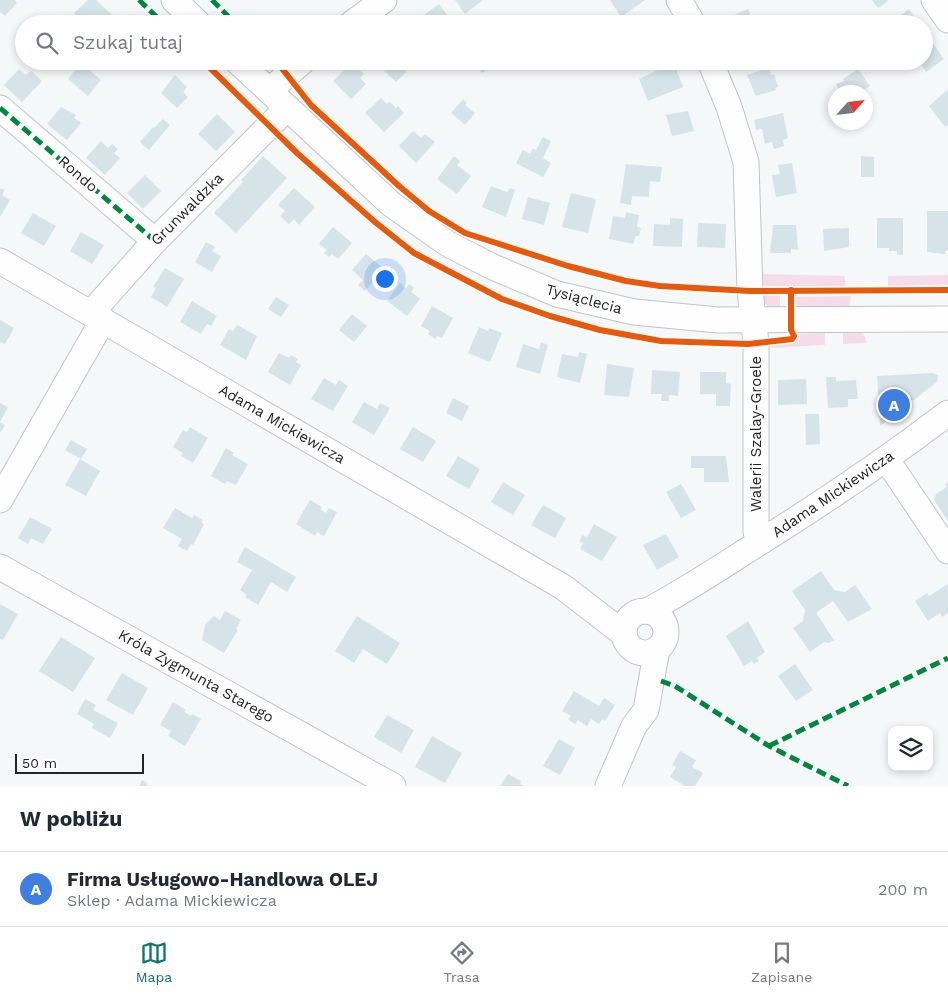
<!DOCTYPE html>
<html lang="pl">
<head>
<meta charset="utf-8">
<style>
  :root { --surface:#fff; --page:#f2f2f3; --text:#1f2937; --muted:#747a83; --line:#e0e1e3; --accent:#0f766e }
  body { margin:0; font-family:"Work Sans",sans-serif; background:var(--page); color:var(--text) }
  .controls { position:absolute; right:15px; bottom:15px; display:grid; overflow:hidden; border-radius:10px; box-shadow:0 2px 8px #0003 }
  .controls button { width:45px; height:45px; display:grid; place-items:center; padding:0; border:0; border-bottom:1px solid var(--line); background:var(--surface); color:var(--text); font:25px sans-serif }
  .compass { position:absolute; left:828px; top:85px; width:45px; height:45px; border-radius:50%; background:var(--surface); box-shadow:0 2px 8px #0003; rotate:63deg }
  .scale { position:absolute; left:15px; bottom:12px; width:129px; box-sizing:border-box; padding-left:5px; border:2px solid #222425; border-top:0; font-size:14px; line-height:18px; white-space:nowrap; color:#222425; -webkit-text-stroke:4px #fff; paint-order:stroke }
  .you { position:absolute; left:384px; top:278px; width:18px; height:18px; margin:-12px; border:4px solid #fff; border-radius:50%; background:#1a73e8; box-shadow:0 0 0 8px #1a73e833 }
  .badge { display:grid; place-items:center; width:32px; height:32px; border-radius:50%; background:var(--accent); color:#fff; font-size:16px; font-weight:700 }
  .pin { position:absolute; translate:-50% -50%; border:2px solid #fff; box-shadow:0 1px 5px #0006 }
  .list { margin:0; padding:0; list-style:none }
  h2 { display:flex; justify-content:space-between; align-items:center; height:65px; margin:0; padding:0 20px; font-size:21px }
  h2 small { font-size:16px; font-weight:400; color:var(--muted) }
  .list li { display:grid; grid-template-columns:32px 1fr auto; gap:15px; align-items:center; box-sizing:border-box; height:75px; padding:0 20px; border-top:1px solid var(--line) }
  .list b { display:block; font-size:19px; white-space:nowrap }
  .list p { margin:0; font-size:16px; white-space:nowrap; color:var(--muted) }
  .list em { font-size:16px; font-style:normal; color:var(--muted) }
  .icon { flex:none; width:28px; height:28px; fill:none; stroke:currentColor; stroke-width:2; stroke-linecap:round; stroke-linejoin:round }
  .map { position:relative; flex:none; width:948px; height:786px; overflow:hidden }
  .search { position:absolute; background:var(--surface); box-shadow:0 2px 8px #0003; left:15px; right:15px; top:15px; height:55px; display:flex; align-items:center; gap:12px; box-sizing:border-box; padding:0 18px; border-radius:28px; color:var(--muted); font-size:19px }
  .sheet { height:140px; background:var(--surface) }
  nav { display:flex; justify-content:space-around; align-items:center; box-sizing:border-box; height:70px; border-top:1px solid var(--line); background:var(--surface); font-size:14px; color:var(--muted) }
  nav a { display:grid; justify-items:center; gap:2px }
  nav .on { color:var(--accent) }
  .map>svg:first-child { display:block }
  .green { fill:#f5dceb }
  .building { fill:#d6e3e8 }
  .lines { fill:none; stroke-linecap:round; stroke-linejoin:round }
  .minor-casing { stroke:#c2c5c5; stroke-width:27 }
  .minor { stroke:#fefefe; stroke-width:25 }
  .quiet { stroke:#00873e; stroke-width:5; stroke-dasharray:10 5; stroke-linecap:butt }
  .cycleway-casing { stroke:#fff; stroke-width:9 }
  .cycleway { stroke:#e8590c; stroke-width:6 }
  .labels { text-anchor:middle; dominant-baseline:central; stroke-width:5; stroke-linejoin:round; paint-order:stroke }
  .street-label { font-size:15px; fill:#222425; stroke:#fff }
</style>
</head>
<body>
<div class="map">
<svg width="948" height="786" viewBox="0 0 948 786">
  <rect width="100%" height="100%" fill="#f5f8f9"/>
  <!-- green -->
  <g class="green">
    <polygon points="759,271 764,274 845,276 845,286 765,286 759,279"/>
    <polygon points="948,275 948,285 888,286 888,276"/>
    <polygon points="757,295 780,295 780,309 767,306"/>
    <polygon points="851,296 849,308 795,309 794,297"/>
    <polygon points="825,333 825,345 770,348 772,343 790,342 795,334"/>
    <polygon points="843,333 862,333 865,336 866,343 843,344"/>
  </g>
  <!-- building -->
  <g class="building">
    <polygon points="0,0 14,0 17,3 5,16 0,12"/>
    <polygon points="88,0 96,0 112,15 104,24 85,24 74,13"/>
    <polygon points="455,0 483,0 465,14"/>
    <polygon points="610,0 645,0 621,17"/>
    <polygon points="872,0 887,0 888,1 878,8"/>
    <polygon points="439,4 454,24 419,24 416,21"/>
    <polygon points="748,9 754,24 726,24 724,19"/>
    <polygon points="909,9 919,24 892,24 891,22"/>
    <polygon points="929,38 944,59 926,72 919,61 924,61 924,42"/>
    <polygon points="374,61 397,61 407,71 396,82"/>
    <polygon points="474,61 489,61 493,66 482,73"/>
    <polygon points="352,62 364,74 360,78 366,84 351,99 333,81"/>
    <polygon points="81,63 101,80 88,96 68,79"/>
    <polygon points="670,64 673,71 676,69 683,87 648,101 639,79"/>
    <polygon points="769,68 771,75 774,74 778,87 775,88 776,90 756,96 747,75"/>
    <polygon points="19,69 26,75 31,71 42,81 22,102 4,85"/>
    <polygon points="858,69 870,86 861,92 840,92 836,84 844,81 843,79"/>
    <polygon points="175,75 187,87 183,92 188,97 177,108 161,93"/>
    <polygon points="948,89 948,125 945,127 929,106"/>
    <polygon points="381,98 387,104 390,102 396,108 398,106 404,113 384,132 365,113"/>
    <polygon points="463,99 467,103 465,105 475,113 465,125 451,113"/>
    <polygon points="61,107 76,115 74,118 81,123 67,140 47,124"/>
    <polygon points="688,111 694,131 672,136 666,115"/>
    <polygon points="783,113 788,138 783,140 784,146 774,149 772,142 765,144 762,129 756,130 754,120"/>
    <polygon points="217,114 235,132 216,151 198,134"/>
    <polygon points="163,119 170,125 149,150 140,142 153,127 154,128"/>
    <polygon points="413,131 421,138 425,134 435,142 416,163 399,146"/>
    <polygon points="543,137 551,141 543,158 551,163 543,177 516,163 523,150 530,154 533,148 536,150"/>
    <polygon points="101,141 108,148 112,144 118,149 114,153 120,158 105,175 86,158"/>
    <polygon points="263,156 287,178 236,233 214,213 243,182 241,180"/>
    <polygon points="454,156 460,161 457,165 471,176 457,194 437,179"/>
    <polygon points="861,156 874,157 874,177 861,177"/>
    <polygon points="792,163 797,193 776,197 772,175 780,174 778,165"/>
    <polygon points="626,164 662,167 660,182 650,181 649,197 632,196 631,205 620,203"/>
    <polygon points="145,175 161,191 143,209 127,193"/>
    <polygon points="491,186 507,192 510,188 515,190 506,217 482,207"/>
    <polygon points="0,188 5,190 2,195 10,200 0,217"/>
    <polygon points="294,188 315,207 299,225 294,219 289,224 280,216 285,211 278,205"/>
    <polygon points="571,193 596,199 588,233 562,227"/>
    <polygon points="528,197 550,203 544,225 522,219"/>
    <polygon points="927,211 948,211 948,251 945,251 945,254 927,252"/>
    <polygon points="626,212 639,215 637,227 641,228 639,236 635,236 634,244 609,239 613,216 625,218"/>
    <polygon points="33,213 56,226 44,246 21,233"/>
    <polygon points="670,218 683,219 682,247 653,246 654,224 670,225"/>
    <polygon points="877,218 903,218 903,255 897,255 897,251 889,251 889,248 877,248"/>
    <polygon points="698,223 726,224 725,248 697,247"/>
    <polygon points="773,225 796,225 798,250 791,249 791,253 770,253"/>
    <polygon points="333,227 352,243 338,259 332,254 329,257 324,253 327,250 319,244"/>
    <polygon points="849,228 849,247 824,251 823,229"/>
    <polygon points="81,232 104,245 92,264 70,251"/>
    <polygon points="206,242 215,247 212,251 221,256 212,272 195,262"/>
    <polygon points="366,254 384,269 365,291 358,285 363,280 352,270"/>
    <polygon points="165,268 184,279 167,307 151,297 156,288 153,287"/>
    <polygon points="400,283 406,288 409,284 414,288 411,292 420,299 407,316 387,301"/>
    <polygon points="276,297 289,305 281,317 268,309"/>
    <polygon points="192,301 217,316 211,326 207,324 201,334 180,322"/>
    <polygon points="432,306 453,318 442,338 437,336 435,339 428,334 430,331 421,326"/>
    <polygon points="352,314 367,326 354,342 339,330"/>
    <polygon points="0,320 14,328 5,344 0,342"/>
    <polygon points="237,325 257,336 246,360 220,345 229,329 233,331"/>
    <polygon points="479,327 488,331 489,328 502,333 490,362 468,353"/>
    <polygon points="541,342 548,345 540,374 516,367 523,344 539,349"/>
    <polygon points="579,352 587,354 580,383 557,377 562,354 578,357"/>
    <polygon points="279,353 289,358 291,355 298,359 296,362 301,365 290,385 268,372"/>
    <polygon points="607,364 634,368 629,397 604,395"/>
    <polygon points="652,370 680,372 678,396 669,395 669,401 661,401 662,394 651,394"/>
    <polygon points="700,372 726,372 726,383 731,384 730,406 716,406 716,394 700,394"/>
    <polygon points="932,373 938,375 937,382 880,426 877,376"/>
    <polygon points="826,377 836,377 836,381 856,380 858,399 848,399 848,407 828,408"/>
    <polygon points="324,378 336,385 339,380 348,386 333,411 311,399"/>
    <polygon points="806,379 807,404 778,405 778,380"/>
    <polygon points="453,398 469,406 462,421 446,413"/>
    <polygon points="364,402 377,409 380,403 390,408 374,435 352,422"/>
    <polygon points="0,403 8,407 0,422 5,425 0,433"/>
    <polygon points="805,414 819,414 820,444 806,445"/>
    <polygon points="190,427 208,438 193,463 181,456 183,453 173,447 183,430 187,432"/>
    <polygon points="413,427 436,441 423,462 400,449"/>
    <polygon points="71,440 87,449 81,459 65,450"/>
    <polygon points="226,448 234,453 232,455 248,464 236,485 227,481 225,484 211,476"/>
    <polygon points="458,456 480,469 469,489 446,476"/>
    <polygon points="691,456 726,456 729,482 704,482 704,468 691,468"/>
    <polygon points="80,459 100,471 86,496 65,485"/>
    <polygon points="503,482 525,495 513,515 491,502"/>
    <polygon points="948,482 948,521 934,500 936,494 947,487 945,484"/>
    <polygon points="681,484 696,510 681,518 666,492"/>
    <polygon points="310,500 322,507 321,510 326,513 329,508 337,512 324,536 317,532 315,536 296,524"/>
    <polygon points="543,505 566,518 555,538 531,525"/>
    <polygon points="175,508 192,518 194,515 203,520 201,523 204,524 193,545 191,544 187,551 178,546 182,539 163,528"/>
    <polygon points="30,517 52,529 43,544 31,538 28,544 18,538"/>
    <polygon points="594,524 617,537 602,561 580,549 583,543 579,541 583,535 587,537"/>
    <polygon points="666,534 679,557 657,570 643,545"/>
    <polygon points="245,547 296,577 287,592 271,582 258,605 245,597 247,595 240,590 252,570 237,562"/>
    <polygon points="821,571 834,590 845,592 855,585 872,609 848,622 833,601 816,613 834,640 829,643 824,642 810,652 793,628 803,621 805,610 792,591"/>
    <polygon points="948,584 948,613 942,617 940,613 928,621 915,601 927,593 929,596"/>
    <polygon points="0,604 18,614 3,640 0,639"/>
    <polygon points="225,611 241,620 236,629 238,630 224,653 202,640 205,625 214,616 220,620"/>
    <polygon points="357,616 400,643 387,664 363,649 354,663 335,651"/>
    <polygon points="748,621 765,652 757,658 759,661 754,664 752,661 744,666 726,636"/>
    <polygon points="61,637 95,658 73,692 39,671"/>
    <polygon points="795,664 813,690 796,701 778,676"/>
    <polygon points="122,673 148,688 133,715 106,700"/>
    <polygon points="574,691 599,706 604,698 615,705 605,721 602,719 599,724 591,719 587,726 578,720 575,724 568,720 571,716 562,711"/>
    <polygon points="85,699 96,705 93,710 118,723 110,738 92,728 94,724 77,714"/>
    <polygon points="173,702 186,710 184,712 191,716 192,714 201,719 185,746 168,736 171,731 160,725"/>
    <polygon points="387,715 414,730 401,753 374,737"/>
    <polygon points="432,736 462,753 445,783 415,767"/>
    <polygon points="559,739 575,748 560,775 543,766"/>
    <polygon points="680,751 696,760 692,767 703,773 695,786 685,786 670,777 676,767 672,765"/>
    <polygon points="508,774 521,781 520,784 525,786 500,786"/>
    <polygon points="142,780 147,783 147,786 139,786"/>
  </g>
  <g class="lines">
    <defs>
      <g id="minor">
        <polyline points="174,0 199,24"/>
        <polyline points="679,0 693,24"/>
        <polyline points="934,0 948,20"/>
        <polyline points="351,24 384,0"/>
        <polyline points="237,61 391,204 448,244 493,267 557,294 634,312 718,320 948,319"/>
        <polyline points="710,61 729,107 746,162 750,291 756,343 756,532 762,541"/>
        <polyline points="269,91 303,61"/>
        <polyline points="0,108 155,241"/>
        <polyline points="0,261 563,587 624,634"/>
        <polyline points="91,313 155,241 287,108"/>
        <polyline points="887,460 948,551"/>
        <polyline points="0,500 103,320"/>
        <polyline points="0,567 393,786"/>
        <circle cx="645" cy="632" r="21"/>
        <path d="M647,611C685,591 721,567 757,544C823,503 886,460 948,413"/>
        <polyline points="608,786 634,726 646,710 657,649"/>
      </g>
    </defs>
    <!-- minor casing -->
    <use href="#minor" class="minor-casing"/>
    <!-- minor -->
    <use href="#minor" class="minor"/>
    <!-- quiet -->
    <g class="quiet">
      <polyline points="139,0 164,24"/>
      <polyline points="212,0 236,24"/>
      <polyline points="0,108 155,241"/>
      <polyline points="661,681 675,686 769,746 848,786"/>
      <polyline points="769,746 948,658"/>
    </g>
    <defs>
      <g id="cycleway">
        <polyline points="203,61 297,153 375,222 414,253 502,299 550,316 600,330 661,341 748,344 792,339 794,336 791,330 791,290"/>
        <polyline points="276,61 311,105 399,186 429,211 465,233 568,266 626,281 660,286 750,291 948,290"/>
      </g>
    </defs>
    <!-- cycleway casing -->
    <use href="#cycleway" class="cycleway-casing"/>
    <!-- cycleway -->
    <use href="#cycleway" class="cycleway"/>
  </g>
  <g class="labels">
    <!-- street labels -->
    <g class="street-label">
      <text transform="translate(78 174) rotate(41)">Rondo</text>
      <text transform="translate(187 209) rotate(-45)">Grunwaldzka</text>
      <text transform="translate(584 299) rotate(15)">Tysiąclecia</text>
      <text transform="translate(282 424) rotate(30)">Adama Mickiewicza</text>
      <text transform="translate(756 434) rotate(-90)">Walerii Szalay-Groele</text>
      <text transform="translate(833 494) rotate(-34)">Adama Mickiewicza</text>
      <text transform="translate(196 676) rotate(29)">Króla Zygmunta Starego</text>
    </g>
  </g>
</svg>
<div class="controls">
<button><svg class="icon" aria-label="layers" viewBox="0 0 24 24"><path d="M12 4l9 5-9 5-9-5zM3 14l9 5 9-5"/></svg></button>
</div>
<svg class="compass" viewBox="-18 -18 36 36"><path d="M0-13l5 13h-10z" fill="#e53935"/><path d="M0 13l5-13h-10z" fill="#747a83"/></svg>
<div class="scale">50 m</div>
<div class="you"></div>
<div class="pin badge" style="left:894px;top:405px;background:#3f7fe0">A</div>
<div class="search"><svg class="icon" aria-label="search" viewBox="0 0 24 24"><circle cx="10" cy="10" r="6"/><path d="M15 15l6 6"/></svg>Szukaj tutaj</div>
</div>
<section class="sheet">
<h2>W pobliżu<small></small></h2>
<ul class="list">
<li><span class="badge" style="background:#3f7fe0">A</span><div><b>Firma Usługowo-Handlowa OLEJ</b><p>Sklep · Adama Mickiewicza</p></div><em>200 m</em></li>
</ul>
</section>
<nav>
<a class="on"><svg class="icon" aria-label="map" viewBox="0 0 24 24"><path d="M3 6l6-2 6 2 6-2v14l-6 2-6-2-6 2zM9 4v14M15 6v14"/></svg>Mapa</a>
<a><svg class="icon" aria-label="directions" viewBox="0 0 24 24"><path d="M12 3l9 9-9 9-9-9zM9 14v-3h6M13 9l2 2-2 2"/></svg>Trasa</a>
<a><svg class="icon" aria-label="saved" viewBox="0 0 24 24"><path d="M7 4h10v16l-5-4-5 4z"/></svg>Zapisane</a>
</nav>
</body>
</html>
